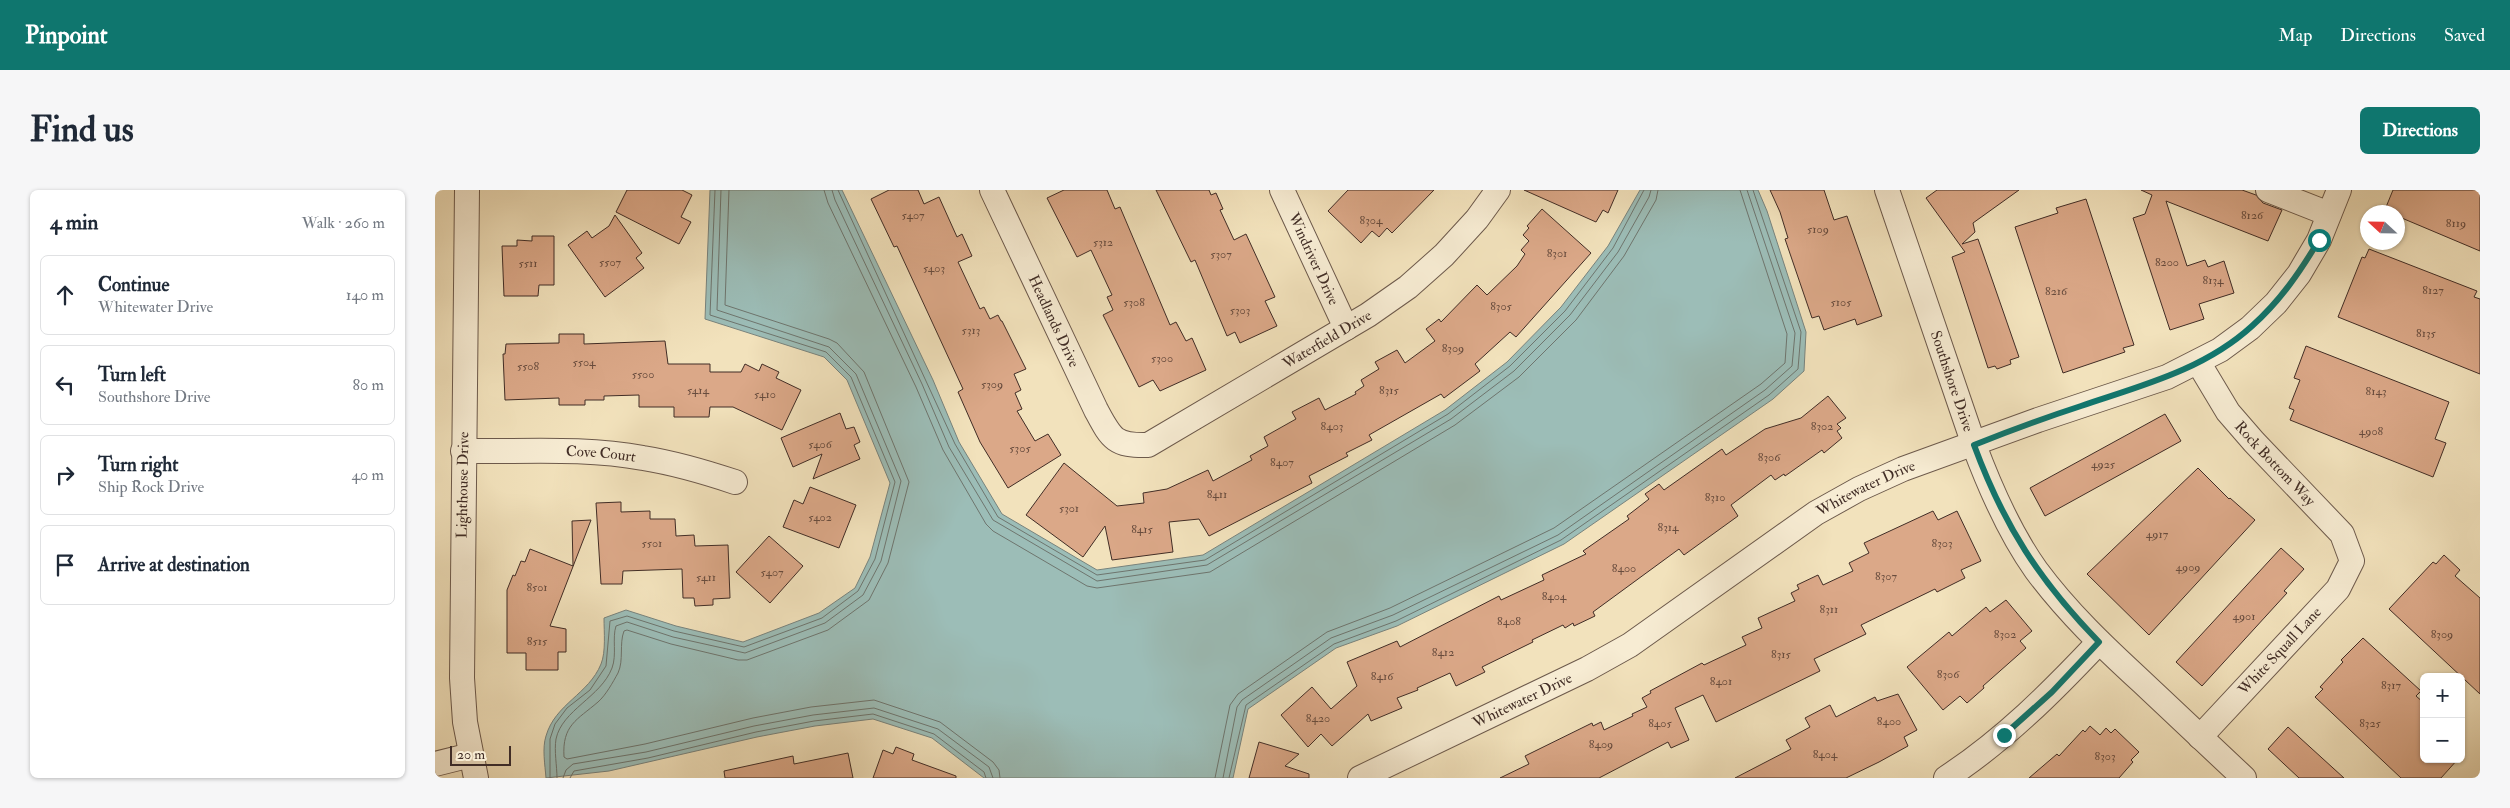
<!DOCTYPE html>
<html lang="en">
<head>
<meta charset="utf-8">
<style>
  :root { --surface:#fff; --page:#f6f6f7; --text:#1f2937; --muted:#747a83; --line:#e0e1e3; --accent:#0f766e }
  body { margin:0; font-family:"IM FELL Double Pica",serif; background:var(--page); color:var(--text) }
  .controls { position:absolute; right:15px; bottom:15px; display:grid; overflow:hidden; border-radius:8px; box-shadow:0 1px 4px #0004 }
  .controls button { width:45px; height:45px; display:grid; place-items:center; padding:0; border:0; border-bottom:1px solid var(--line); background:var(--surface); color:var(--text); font:25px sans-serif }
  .compass { position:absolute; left:1925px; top:15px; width:45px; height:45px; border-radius:50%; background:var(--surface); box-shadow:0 1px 4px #0004; rotate:292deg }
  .scale { position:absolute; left:15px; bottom:12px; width:61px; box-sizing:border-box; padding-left:5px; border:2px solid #412d26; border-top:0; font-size:14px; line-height:18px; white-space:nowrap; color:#412d26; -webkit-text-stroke:4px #f7ecd3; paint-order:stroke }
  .stop { position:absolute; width:15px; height:15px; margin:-11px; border:4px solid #0f766e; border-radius:50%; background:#fff }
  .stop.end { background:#0f766e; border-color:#fff; box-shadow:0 1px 5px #0008 }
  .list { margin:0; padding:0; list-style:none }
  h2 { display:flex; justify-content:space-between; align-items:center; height:65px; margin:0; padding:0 20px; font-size:21px }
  h2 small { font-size:16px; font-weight:400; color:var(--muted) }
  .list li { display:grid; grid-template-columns:32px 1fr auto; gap:15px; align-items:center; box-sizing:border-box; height:80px; margin:0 10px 10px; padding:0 10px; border:1px solid var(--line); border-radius:8px }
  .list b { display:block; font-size:19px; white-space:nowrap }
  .list p { margin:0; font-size:16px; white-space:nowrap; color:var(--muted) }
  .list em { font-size:16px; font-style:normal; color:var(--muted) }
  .icon { flex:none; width:28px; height:28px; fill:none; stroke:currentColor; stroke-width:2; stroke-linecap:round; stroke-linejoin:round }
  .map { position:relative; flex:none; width:2045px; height:588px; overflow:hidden; border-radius:8px }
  header { display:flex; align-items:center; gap:30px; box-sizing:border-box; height:70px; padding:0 25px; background:var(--accent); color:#fff }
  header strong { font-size:24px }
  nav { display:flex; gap:28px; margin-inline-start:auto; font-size:18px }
  .intro { display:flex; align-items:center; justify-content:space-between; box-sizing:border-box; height:120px; padding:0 30px }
  h1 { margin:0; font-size:35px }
  .button { padding:12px 22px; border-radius:8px; background:var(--accent); color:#fff; font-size:18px; font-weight:700 }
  main { display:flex; gap:30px; padding:0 30px }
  aside { flex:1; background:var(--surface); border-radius:8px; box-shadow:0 1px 4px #0004 }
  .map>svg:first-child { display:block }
  .water { fill:#9cbdb7; stroke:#78837d }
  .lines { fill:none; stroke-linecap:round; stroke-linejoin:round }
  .shore { stroke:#6e756e; stroke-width:1 }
  .building { fill:#dba888; stroke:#412d26 }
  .street-casing { stroke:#6d5a4c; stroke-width:26 }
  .street { stroke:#f7ecd3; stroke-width:24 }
  .route { stroke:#0f766e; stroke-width:6 }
  .labels { text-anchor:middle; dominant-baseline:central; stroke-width:4.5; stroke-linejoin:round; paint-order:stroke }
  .number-label { font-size:12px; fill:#684c3e }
  .street-label { font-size:15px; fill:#412d26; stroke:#f7ecd3 }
</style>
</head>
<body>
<header>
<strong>Pinpoint</strong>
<nav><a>Map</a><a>Directions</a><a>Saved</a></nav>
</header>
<div class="intro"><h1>Find us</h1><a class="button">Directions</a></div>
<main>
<aside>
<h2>4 min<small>Walk · 260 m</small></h2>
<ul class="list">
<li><svg class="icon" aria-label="ahead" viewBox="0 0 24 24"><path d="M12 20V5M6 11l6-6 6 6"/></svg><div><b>Continue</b><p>Whitewater Drive</p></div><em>140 m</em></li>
<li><svg class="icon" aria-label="left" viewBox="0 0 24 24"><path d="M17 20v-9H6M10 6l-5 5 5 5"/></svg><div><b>Turn left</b><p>Southshore Drive</p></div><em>80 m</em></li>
<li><svg class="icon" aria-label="right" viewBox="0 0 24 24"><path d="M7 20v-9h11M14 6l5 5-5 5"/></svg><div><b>Turn right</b><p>Ship Rock Drive</p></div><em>40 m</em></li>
<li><svg class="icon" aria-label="arrive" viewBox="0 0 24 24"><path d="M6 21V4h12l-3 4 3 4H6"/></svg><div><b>Arrive at destination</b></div></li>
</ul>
</aside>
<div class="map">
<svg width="2045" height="588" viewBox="0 0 2045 588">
  <rect width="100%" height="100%" fill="#f2e2bc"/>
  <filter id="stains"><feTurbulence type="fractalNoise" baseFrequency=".004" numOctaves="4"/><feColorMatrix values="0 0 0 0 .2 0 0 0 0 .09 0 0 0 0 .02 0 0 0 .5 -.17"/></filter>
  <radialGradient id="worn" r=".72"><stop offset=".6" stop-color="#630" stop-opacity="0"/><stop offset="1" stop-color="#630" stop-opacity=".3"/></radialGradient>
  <!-- water -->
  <path class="water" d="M275,0H407L498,190L524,252L567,324L662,380L768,365L1010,220L1072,172L1126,117L1173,56L1205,0H1323L1332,21L1371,142L1369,181L1338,209L1129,354L962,436L901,458L813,519L798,588H549L497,548L438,529L380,536L322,547L174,581L111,588C110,575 107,558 111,546C120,514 154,504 166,474C171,462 169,442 169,428L191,420L241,436L308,452L384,423L420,398L435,367L455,293L412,190L389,167L270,129Z"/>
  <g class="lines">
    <!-- shore -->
    <g class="shore">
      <path d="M294,0L290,115L394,149L402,153L429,182L474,292L453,373L434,410L393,440L312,470H303L236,454L192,440L189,441C184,454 189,470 183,483C178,492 171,505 163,512C142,530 127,535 129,567L132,569L210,554L318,528L376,517L439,510L505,532L558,572L564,580L565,588"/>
      <polyline points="389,0 393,13 481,197 508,260 551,334 558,341 652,396 662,398 775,382 1020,235 1084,187 1141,130 1189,66 1221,10 1223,0"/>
      <polyline points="397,0 400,10 487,194 514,257 558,330 662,391 772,375 1016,229 1079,181 1135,125 1183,62 1214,7 1216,0"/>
      <polyline points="403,0 520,254 563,327 662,385 770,370 1013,224 1075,176 1130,121 1178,58 1209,0"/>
      <polyline points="115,588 115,549 120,534 132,518 155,500 171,476 175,431 192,426 239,441 309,457 387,428 423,401 440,369 460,292 416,187 391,162 275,125 280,0"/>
      <path d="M122,588C122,576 119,561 121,549C127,520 166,507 177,478C182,465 177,448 181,436L192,432L238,447L310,463L390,433L428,405L446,371L466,291L421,184L394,157L282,120L286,0"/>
      <polyline points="128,588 131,580 138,574 211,562 319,536 378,525 439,518 503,539 554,577 558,588"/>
      <polyline points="135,588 139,581 213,568 321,542 379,531 438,524 499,544 549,582 551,588"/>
      <polyline points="780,588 795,515 803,504 892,442 955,418 1119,338 1326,194 1350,173 1352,144 1305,0"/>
      <polyline points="788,588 802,517 807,510 896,448 958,425 1123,345 1330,200 1357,176 1360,143 1312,0"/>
      <polyline points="794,588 811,515 899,454 961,431 1126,350 1334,205 1363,179 1366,142 1318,0"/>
    </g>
  </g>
  <!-- building -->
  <g class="building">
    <polygon points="192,0 247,0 257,5 246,27 256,32 244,54 181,22"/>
    <polygon points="454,0 483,0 489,14 504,7 522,47 527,44 537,66 523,72 545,119 549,117 555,129 563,125 566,131 567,131 591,179 579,184 586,200 580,203 587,219 582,221 600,251 613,244 626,265 573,298 545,252 523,202 528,199 462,56 459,57 436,9"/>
    <polygon points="629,0 672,0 680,19 685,17 735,135 741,132 751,151 757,148 771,180 725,201 718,190 704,197 668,125 678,120 672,107 677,105 656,60 642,67 612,8"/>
    <polygon points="721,0 774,0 776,5 781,3 788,19 785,20 799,50 811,44 840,107 830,111 842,136 805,153 800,142 792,146 760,70 756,72"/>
    <polygon points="913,0 999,0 957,43 952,38 944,47 937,41 926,53 893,21"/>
    <polygon points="1089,0 1183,0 1173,23 1168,20 1161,32"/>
    <polygon points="1335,0 1389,0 1399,30 1412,26 1447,126 1422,135 1420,129 1389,140 1384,126 1377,128 1350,49 1353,48 1345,22"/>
    <polygon points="1502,0 1584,0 1538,33 1540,42 1527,54 1543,49 1584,167 1575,170 1576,174 1562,179 1560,176 1553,178 1517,67 1530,62 1491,8"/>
    <polygon points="1706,0 1807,0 1821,5 1828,13 1847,20 1833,51 1731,11 1752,76 1770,70 1773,77 1789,71 1799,103 1764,114 1769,129 1735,140 1698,28 1710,24 1717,5"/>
    <polygon points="1958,0 2045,0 2045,61 1962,26 1962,22 1949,22"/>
    <polygon points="1651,9 1699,155 1688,158 1690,162 1628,183 1580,37 1623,23 1621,18"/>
    <polygon points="1107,19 1156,63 1081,147 1075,142 1040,174 1045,181 1009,208 1006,204 934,245 937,250 911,263 913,266 874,286 877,293 774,346 764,329 734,332 738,362 677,370 670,336 648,367 591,325 629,273 682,316 709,313 708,303 732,299 773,280 778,291 817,270 815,266 833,256 829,247 861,229 857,222 884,208 890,220 921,204 920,202 929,196 926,190 944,179 940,172 962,160 970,173 1000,151 991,139 1004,129 1006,132 1042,95 1052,105 1082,76 1090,64 1086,60 1094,51 1088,45 1094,38 1092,36"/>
    <polygon points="180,25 207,63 201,68 209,78 170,107 133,55 152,41 157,48 174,36"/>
    <polygon points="97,46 119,46 119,95 104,95 103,106 69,106 67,56 82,56 82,50 97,51"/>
    <polygon points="1934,59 2042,101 2039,107 2045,109 2045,184 1903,127 1927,67 1930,68"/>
    <polygon points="124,144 149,144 149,154 230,151 233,174 275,174 275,182 306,182 310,174 324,181 327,174 344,182 341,188 366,200 347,240 298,217 275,217 274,227 239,227 239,217 204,217 204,205 169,206 169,210 150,210 150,215 124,215 124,208 70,210 68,164 70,164 71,154 124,153"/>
    <polygon points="1871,156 2014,212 2000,249 2011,253 1998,287 1855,230 1859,220 1854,218 1865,190 1859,188"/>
    <polygon points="1393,206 1411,228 1402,234 1406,238 1402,241 1407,248 1389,263 1387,260 1350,286 1349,284 1340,290 1336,285 1296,315 1303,326 1249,365 1244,359 1158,422 1160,426 1139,436 1138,433 1130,438 1128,435 1097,450 1098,452 1047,477 1050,482 1021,496 1015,483 982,498 983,500 962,508 967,518 936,531 933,524 897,556 886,544 873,557 846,525 877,497 896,519 922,496 912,472 962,451 965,457 1064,406 1066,410 1109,390 1107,385 1151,364 1148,361 1194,329 1192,326 1214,309 1210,304 1224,294 1229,300 1287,259 1291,265 1330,239 1366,228"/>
    <polygon points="405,223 411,239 419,237 425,252 419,255 425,269 378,289 387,264 358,277 346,248"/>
    <polygon points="1730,224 1746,251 1610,326 1595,298"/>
    <polygon points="1763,278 1794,309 1795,308 1820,330 1714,445 1652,384"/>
    <polygon points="375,297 421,315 404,358 348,337 359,310 368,314"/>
    <polygon points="186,312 186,322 215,321 215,329 240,329 241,346 259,345 260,356 293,355 295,408 278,409 278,415 260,416 259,408 248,408 247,379 188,381 187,394 166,394 161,313"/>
    <polygon points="1498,321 1503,330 1522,321 1546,371 1526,380 1530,388 1502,402 1500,399 1426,435 1431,444 1379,469 1385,481 1281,532 1268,505 1240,518 1254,550 1236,558 1233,552 1164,588 1065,588 1094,574 1090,566 1157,533 1158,536 1166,532 1169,540 1198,526 1197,524 1212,517 1207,508 1216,503 1215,501 1267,473 1269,475 1311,455 1307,447 1327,438 1323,428 1360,411 1356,403 1364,399 1362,395 1383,385 1388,395 1418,381 1414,373 1434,363 1429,353"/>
    <polygon points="156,330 115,436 131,439 131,462 123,462 123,480 91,480 91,463 72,463 72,400 78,385 80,386 86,371 90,372 95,359 138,376 137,331"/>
    <polygon points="334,346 368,376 335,413 301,382"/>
    <polygon points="1846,358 1869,379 1849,401 1852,403 1767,496 1741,472"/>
    <polygon points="2009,365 2025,380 2020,386 2045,408 2045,504 1954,419 1998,372 2001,374"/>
    <polygon points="1571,410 1597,441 1585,451 1591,458 1548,496 1549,498 1532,513 1525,506 1508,520 1472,477 1514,442 1517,446 1551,417 1555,422"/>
    <polygon points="1928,448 1986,501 1981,506 1989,513 1989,569 2023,569 2006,588 1966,588 1880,507 1888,499 1885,497 1908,472 1906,470"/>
    <polygon points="1463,504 1482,540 1469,547 1473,556 1444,572 1411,588 1300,588 1356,559 1351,550 1375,537 1370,528 1395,515 1401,527 1440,507 1442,511"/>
    <polygon points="1655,536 1665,545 1671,538 1676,543 1680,539 1704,562 1696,570 1698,572 1684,588 1594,588 1622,564 1624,566 1648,540 1650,542"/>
    <polygon points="1853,537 1909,588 1864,588 1833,559"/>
    <polygon points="824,552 864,564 850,576 874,584 874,588 814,588"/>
    <polygon points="461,557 479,564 477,570 521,586 521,588 438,588 448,560 458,564"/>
    <polygon points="413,563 418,588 290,588 289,581 358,566 359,574"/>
  </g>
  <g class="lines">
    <defs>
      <g id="street">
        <polyline points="32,0 27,488 30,532 41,588"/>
        <path id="s1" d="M557,0L661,220C676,248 679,256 713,255L933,125L973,97L1009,65L1042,29L1063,0"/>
        <path id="s2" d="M847,0L911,138"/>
        <path id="s3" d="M1452,0L1539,255C1555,298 1574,342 1601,380C1632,422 1669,457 1707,492C1741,524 1775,556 1809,588"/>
        <polyline points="1833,0 1894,24"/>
        <path id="s4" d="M1763,172L1793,222L1819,252L1907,344L1917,371L1903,399L1765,547"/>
        <path id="s5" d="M28,261C87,262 149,257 208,268C239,273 270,282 300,292"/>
        <polyline points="0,574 36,565"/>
        <path id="s6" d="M925,588L1152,479L1195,455L1381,323L1424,299L1468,279L1603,230L1732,187L1785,160L1815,138L1841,113L1864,84L1884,50L1904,0"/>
        <path d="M1511,588C1569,550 1617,502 1664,452"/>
      </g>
    </defs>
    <!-- street casing -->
    <use href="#street" class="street-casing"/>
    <!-- street -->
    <use href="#street" class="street"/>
  </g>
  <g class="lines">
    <!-- route -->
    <path class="route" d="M1569,545L1617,502L1664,452C1604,390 1569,336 1539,255C1574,241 1609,228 1646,216C1705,196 1769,180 1817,136C1845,111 1865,82 1884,50"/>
  </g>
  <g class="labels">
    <!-- number labels -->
    <g class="number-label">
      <text x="478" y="25">5407</text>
      <text x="1817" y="25">8126</text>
      <text x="936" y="30">8304</text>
      <text x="2021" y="33">8119</text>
      <text x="1383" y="39">5109</text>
      <text x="668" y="52">5312</text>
      <text x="1122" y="63">8301</text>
      <text x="786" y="64">5307</text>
      <text x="175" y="72">5507</text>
      <text x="1732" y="72">8200</text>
      <text x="93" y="73">5511</text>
      <text x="499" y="78">5403</text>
      <text x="1778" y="90">8134</text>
      <text x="1998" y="100">8127</text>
      <text x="1621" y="101">8216</text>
      <text x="699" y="112">5308</text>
      <text x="1406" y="112">5105</text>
      <text x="1066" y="116">8305</text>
      <text x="805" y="120">5303</text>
      <text x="536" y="140">5313</text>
      <text x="1991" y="143">8135</text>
      <text x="1018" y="158">8309</text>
      <text x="727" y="168">5300</text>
      <text x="149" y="172">5504</text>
      <text x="93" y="176">5508</text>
      <text x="208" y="184">5500</text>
      <text x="557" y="194">5309</text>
      <text x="263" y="200">5414</text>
      <text x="954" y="200">8315</text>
      <text x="1941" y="201">8143</text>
      <text x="330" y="204">5410</text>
      <text x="897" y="236">8403</text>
      <text x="1387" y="236">8302</text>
      <text x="1936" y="241">4908</text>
      <text x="385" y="254">5406</text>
      <text x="585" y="258">5305</text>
      <text x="1334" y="267">8306</text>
      <text x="847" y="272">8407</text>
      <text x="1668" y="274">4925</text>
      <text x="782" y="304">8411</text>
      <text x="1280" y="307">8310</text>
      <text x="634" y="318">5301</text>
      <text x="385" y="327">5402</text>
      <text x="1233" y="337">8314</text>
      <text x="707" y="339">8415</text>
      <text x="1722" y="344">4917</text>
      <text x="217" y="353">5501</text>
      <text x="1507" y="353">8303</text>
      <text x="1753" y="377">4909</text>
      <text x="1189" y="378">8400</text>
      <text x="337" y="382">5407</text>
      <text x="1451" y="386">8307</text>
      <text x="271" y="387">5411</text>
      <text x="102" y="397">8501</text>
      <text x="1119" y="406">8404</text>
      <text x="1394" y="419">8311</text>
      <text x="1809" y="426">4901</text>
      <text x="1074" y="431">8408</text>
      <text x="1570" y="444">8302</text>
      <text x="2007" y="444">8309</text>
      <text x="102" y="451">8515</text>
      <text x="1008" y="462">8412</text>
      <text x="1346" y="464">8315</text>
      <text x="1513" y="484">8306</text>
      <text x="947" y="486">8416</text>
      <text x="1286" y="491">8401</text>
      <text x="1956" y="495">8317</text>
      <text x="883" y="528">8420</text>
      <text x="1454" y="531">8400</text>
      <text x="1225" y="533">8405</text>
      <text x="1935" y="533">8325</text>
      <text x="1166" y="554">8409</text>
      <text x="1390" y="564">8404</text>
      <text x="1670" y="566">8303</text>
    </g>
    <!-- street labels -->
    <g class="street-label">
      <text stroke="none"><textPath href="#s2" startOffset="76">Windriver Drive</textPath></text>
      <text stroke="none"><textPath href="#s1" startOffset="145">Headlands Drive</textPath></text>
      <text stroke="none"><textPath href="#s1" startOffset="520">Waterfield Drive</textPath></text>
      <text stroke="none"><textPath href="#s3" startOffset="202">Southshore Drive</textPath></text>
      <text stroke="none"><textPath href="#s5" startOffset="138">Cove Court</textPath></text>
      <text stroke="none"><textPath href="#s4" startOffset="128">Rock Bottom Way</textPath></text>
      <text transform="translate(28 295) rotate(-89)">Lighthouse Drive</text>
      <text stroke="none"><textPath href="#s6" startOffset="585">Whitewater Drive</textPath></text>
      <text transform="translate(1845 461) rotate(-47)">White Squall Lane</text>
      <text stroke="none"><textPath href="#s6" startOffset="180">Whitewater Drive</textPath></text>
    </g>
  </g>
  <rect width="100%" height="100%" filter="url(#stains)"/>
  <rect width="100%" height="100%" fill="url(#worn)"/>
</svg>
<div class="controls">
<button>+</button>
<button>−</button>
</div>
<svg class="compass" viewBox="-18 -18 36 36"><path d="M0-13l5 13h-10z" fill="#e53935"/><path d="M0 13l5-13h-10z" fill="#747a83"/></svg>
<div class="scale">20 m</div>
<div class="stop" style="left:1884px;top:50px"></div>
<div class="stop end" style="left:1569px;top:545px"></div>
</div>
</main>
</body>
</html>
